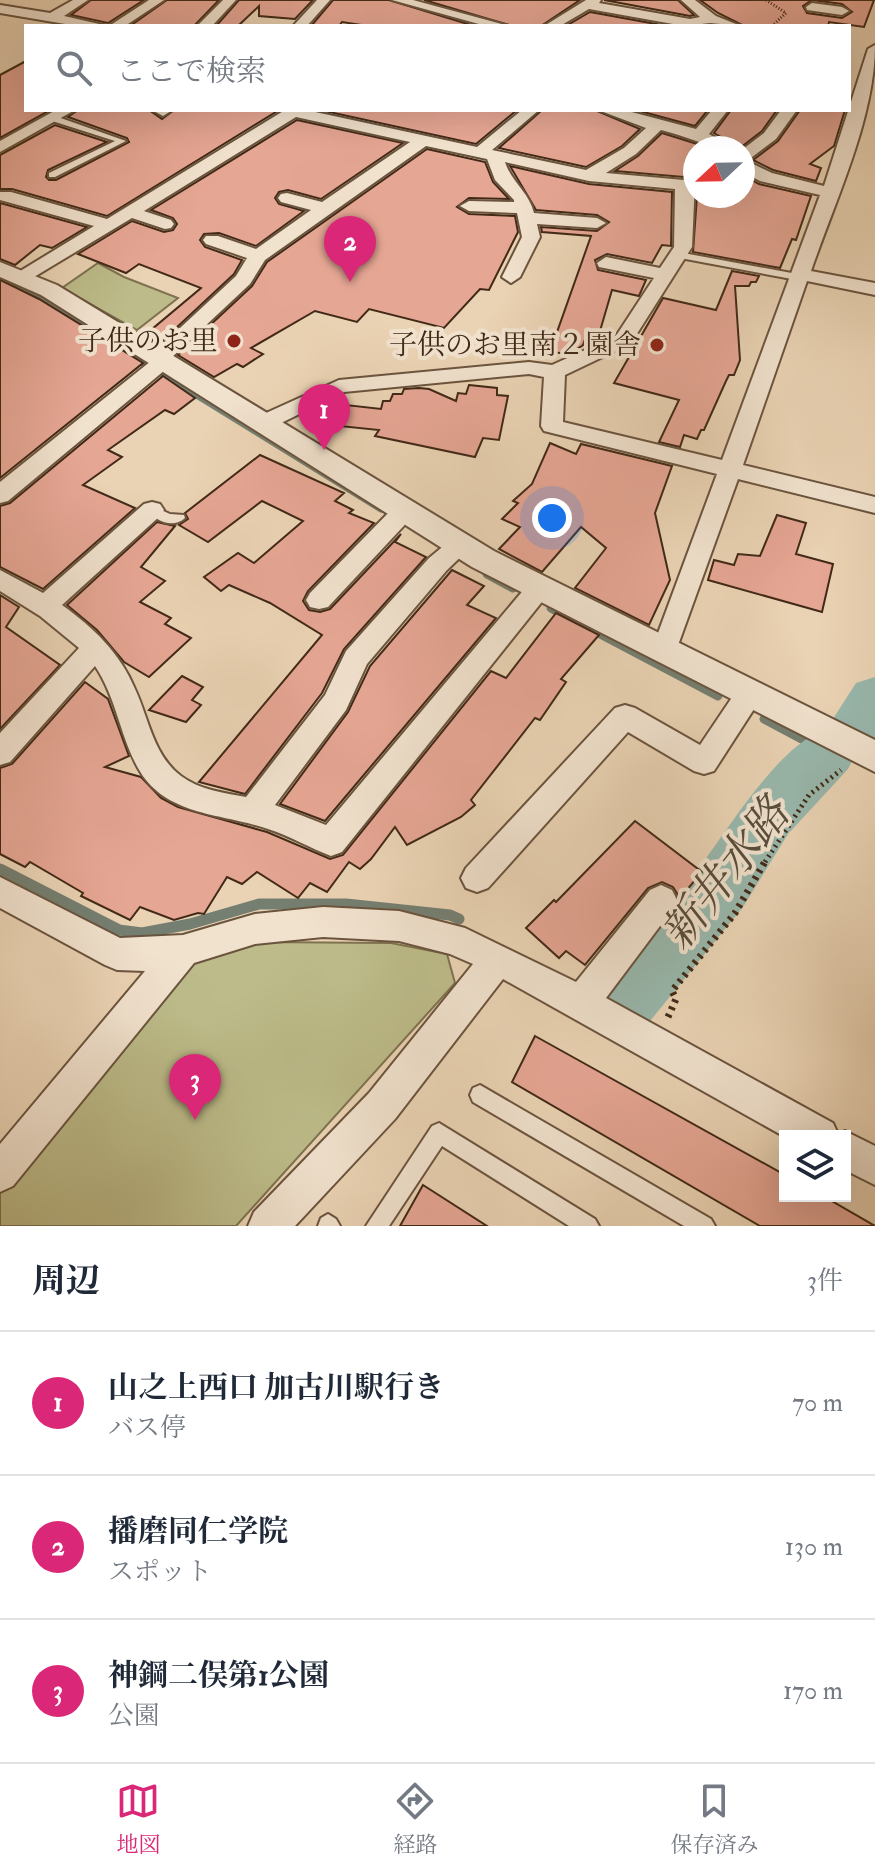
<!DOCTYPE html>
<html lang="ja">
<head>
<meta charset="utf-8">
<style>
  :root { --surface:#fff; --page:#f6f6f7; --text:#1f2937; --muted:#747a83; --line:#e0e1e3; --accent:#db2777 }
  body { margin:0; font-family:"IM FELL Double Pica","Noto Serif JP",serif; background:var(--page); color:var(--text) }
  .controls { position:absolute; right:24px; bottom:24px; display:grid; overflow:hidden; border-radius:0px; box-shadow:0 8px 32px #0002 }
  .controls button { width:72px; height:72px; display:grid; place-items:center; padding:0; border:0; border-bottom:2px solid var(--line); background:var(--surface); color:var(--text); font:40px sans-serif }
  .compass { position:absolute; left:683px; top:136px; width:72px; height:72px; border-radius:50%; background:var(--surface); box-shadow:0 8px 32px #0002; rotate:248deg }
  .you { position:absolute; left:552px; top:518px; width:28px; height:28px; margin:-20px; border:6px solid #fff; border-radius:50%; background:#1a73e8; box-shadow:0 0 0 12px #1a73e833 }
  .badge { display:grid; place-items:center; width:52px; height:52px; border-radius:50%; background:var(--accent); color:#fff; font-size:26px; font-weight:700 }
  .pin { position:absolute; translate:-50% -66px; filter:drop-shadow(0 2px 4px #0008) }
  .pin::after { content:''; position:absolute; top:42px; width:28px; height:24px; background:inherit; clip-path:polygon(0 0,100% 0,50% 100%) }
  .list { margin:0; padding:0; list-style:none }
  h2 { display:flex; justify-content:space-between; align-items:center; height:104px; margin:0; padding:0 32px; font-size:34px }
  h2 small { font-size:26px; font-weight:400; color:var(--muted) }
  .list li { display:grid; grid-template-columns:52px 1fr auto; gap:24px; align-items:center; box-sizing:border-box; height:144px; padding:0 32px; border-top:2px solid var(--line) }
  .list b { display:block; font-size:30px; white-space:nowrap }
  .list p { margin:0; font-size:26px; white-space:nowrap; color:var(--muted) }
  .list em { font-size:26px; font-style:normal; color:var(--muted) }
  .icon { flex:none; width:44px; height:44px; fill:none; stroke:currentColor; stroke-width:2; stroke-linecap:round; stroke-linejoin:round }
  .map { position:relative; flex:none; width:875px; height:1226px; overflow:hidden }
  .search { position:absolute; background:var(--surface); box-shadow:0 8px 32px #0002; left:24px; right:24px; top:24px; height:88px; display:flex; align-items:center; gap:20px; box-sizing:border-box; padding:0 28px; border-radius:0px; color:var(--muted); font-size:30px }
  .sheet { height:536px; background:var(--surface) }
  nav { display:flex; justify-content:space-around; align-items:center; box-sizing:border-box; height:112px; border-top:2px solid var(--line); background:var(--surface); font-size:22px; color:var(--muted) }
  nav a { display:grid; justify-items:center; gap:4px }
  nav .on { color:var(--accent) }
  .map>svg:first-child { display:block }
  .green { fill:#bcbb89; stroke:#7e7250; stroke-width:2 }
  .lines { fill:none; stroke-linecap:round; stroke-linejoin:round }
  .stream-far3 { stroke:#757f71; stroke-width:6 }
  .stream-far2 { stroke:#757f71; stroke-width:7 }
  .stream-far1 { stroke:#757f71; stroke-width:9 }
  .stream { stroke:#757f71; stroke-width:11 }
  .river { fill:#98b8ad; fill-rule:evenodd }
  .building { fill:#e6a694; stroke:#412917; stroke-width:2; fill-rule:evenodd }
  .service-casing { stroke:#6b543e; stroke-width:4 }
  .minor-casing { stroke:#6b543e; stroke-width:4 }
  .tertiary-casing { stroke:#6b543e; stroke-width:4 }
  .path-far2 { stroke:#412917; stroke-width:3; stroke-dasharray:1 2; stroke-linecap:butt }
  .path-far1 { stroke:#412917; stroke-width:5; stroke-dasharray:2 4; stroke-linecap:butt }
  .path { stroke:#412917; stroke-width:7; stroke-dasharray:3 5; stroke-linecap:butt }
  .service { fill:#f1e2ce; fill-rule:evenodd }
  .minor { fill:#f1e2ce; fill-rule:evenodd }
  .tertiary { fill:#f1e2ce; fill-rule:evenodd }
  .poi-dot { fill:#8f2418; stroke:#f1e2ce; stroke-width:3 }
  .labels { text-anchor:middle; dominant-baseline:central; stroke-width:8; stroke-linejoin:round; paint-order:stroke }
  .far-poi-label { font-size:28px; fill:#412917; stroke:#f1e2ce; text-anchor:end }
  .near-water-label { font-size:44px; font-style:italic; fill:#574d3c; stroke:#f1e2ce }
</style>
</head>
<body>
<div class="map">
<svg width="875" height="1226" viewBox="0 0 875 1226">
  <rect width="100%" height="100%" fill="#ead3b4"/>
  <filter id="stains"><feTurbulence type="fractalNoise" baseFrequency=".0025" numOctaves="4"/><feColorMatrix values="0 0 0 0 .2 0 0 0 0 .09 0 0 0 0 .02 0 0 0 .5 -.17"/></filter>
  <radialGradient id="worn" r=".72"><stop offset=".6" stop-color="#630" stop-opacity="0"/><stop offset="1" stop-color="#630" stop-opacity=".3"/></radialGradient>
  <!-- green -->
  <g class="green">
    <polygon points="98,263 124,277 178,298 137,330 62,288"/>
    <polygon points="257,942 391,943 447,954 455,983 236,1226 0,1226 0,1191 178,979 196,960"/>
  </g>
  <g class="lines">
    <!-- stream-far3 -->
    <polyline class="stream-far3" points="0,278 46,301 102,337"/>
    <!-- stream-far2 -->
    <g class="stream-far2">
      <polyline points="99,335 146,365"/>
      <polyline points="161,373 381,509"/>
    </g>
    <!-- stream-far1 -->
    <g class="stream-far1">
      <polyline points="487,574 513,588"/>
      <polyline points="551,608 718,696"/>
      <polyline points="764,719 828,753"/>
    </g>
    <!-- stream -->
    <polyline class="stream" points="0,869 119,930 142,933 190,924 259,904 346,904 450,915 459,919"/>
    <!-- river -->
    <path class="river" d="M875,677V741L852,746L856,753L848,769L788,834L743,907L650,1021L627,1030L604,1021L594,998C615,948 664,911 698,869C723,838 789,727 832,731L829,725L856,683Z"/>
  </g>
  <!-- building -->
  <g class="building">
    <polygon points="91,0 144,0 108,23 71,15"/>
    <polygon points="167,0 219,0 194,26 130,26"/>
    <polygon points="239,0 313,0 295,19 259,16 259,6 238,26 216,26"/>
    <polygon points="333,0 389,0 471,25 368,26 342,22 339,26 311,26"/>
    <polygon points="424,0 580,0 541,26 512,26"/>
    <polygon points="604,0 678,0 694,15 690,16"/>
    <path d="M700,0H874L864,27L829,22L828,26H744L718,13ZM812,0L842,4L852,12L842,18L807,13L803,6Z"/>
    <polygon points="590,12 667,26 566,26"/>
    <polygon points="26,61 26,110 50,110 0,138 0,75"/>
    <polygon points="78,110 149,110 162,119 174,110 279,110 107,216 12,189 0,189 0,155 55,125 107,142 48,170 46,177 49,180 56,180 129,142 127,138 68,117"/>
    <polygon points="320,110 517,110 476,144"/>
    <polygon points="542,110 595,110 640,129 622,146 586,167 499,148"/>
    <polygon points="636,110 708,110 695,126"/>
    <polygon points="731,110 777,110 762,131 740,148 714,133"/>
    <polygon points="800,110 845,110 834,146 810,164 821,168 816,181 773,170 753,160 778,141"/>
    <polygon points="297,120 403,143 321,199 288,190 279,192 275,198 279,204 304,211 256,246 219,233 204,234 200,240 205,247 242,260 234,274 159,344 145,335 201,288 139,264 126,273 78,254 132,221 164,232 173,230 177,224 173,218 151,210"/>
    <polygon points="662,133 710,148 695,148 695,178 615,171 638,156"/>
    <polygon points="427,149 485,162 493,182 509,199 469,198 457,207 469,214 515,216 518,232 489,290 480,289 444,328 369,309 357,322 315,311 251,348 263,354 243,367 237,364 214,377 178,355 252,286 267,262"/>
    <polygon points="510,166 589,184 672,192 671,246 662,245 652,263 607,254 595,260 598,270 646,280 639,296 612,290 600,331 588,331 583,345 570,354 550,352 591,236 542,232 541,227 597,231 609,222 597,215 536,210"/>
    <polygon points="743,175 759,184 811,196 796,240 792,239 780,268 693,252 697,196 743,196"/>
    <polygon points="0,203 87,227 52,248 40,245 15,265 0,259"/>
    <polygon points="732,271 759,276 756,282 751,282 749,286 735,286 740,360 734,375 729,375 726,381 704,430 701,430 697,439 684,435 680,447 659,442 679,400 614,383 663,298 716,310"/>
    <polygon points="0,280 39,299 143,363 0,478"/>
    <polygon points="163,376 195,398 174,414 165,410 108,450 122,457 83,485 135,508 43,589 0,567 0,506 10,503"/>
    <polygon points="469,385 497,388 497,395 508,396 499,440 483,438 475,457 375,436 379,430 320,424 328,403 381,409 383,401 390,401 393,394 402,394 404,389 419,388 429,389 456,401 458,393 466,394"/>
    <polygon points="550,443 576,454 581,444 672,466 655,513 670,580 649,625 575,588 606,548 581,527 542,572 499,549 520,527 502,519 518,503 513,501 532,484"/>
    <polygon points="260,455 344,493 335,501 353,510 349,513 374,523 308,591 303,601 309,610 320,612 330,609 401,534 395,542 426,557 344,649 322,693 245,794 199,782 322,635 270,603 229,585 221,591 204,577 238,553 254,563 303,521 262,501 208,542 179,525 188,519 185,513"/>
    <polygon points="777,515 806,523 796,554 833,564 822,612 708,580 714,560 734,565 738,554 760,556"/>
    <polygon points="157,522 175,526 141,567 165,581 140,602 171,618 165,624 191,638 149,677 124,662 97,630 67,605"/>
    <polygon points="452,570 484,586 467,605 496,618 325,821 280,804 348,712 370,666"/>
    <polygon points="0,595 19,607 6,627 60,665 0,729"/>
    <polygon points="556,613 599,635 561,679 566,682 540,720 535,718 471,800 475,805 461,817 407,845 395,827 371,859 360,869 349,862 327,892 310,883 298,898 257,872 242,884 227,877 204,914 198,913 174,920 140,907 130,920 81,896 83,893 30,862 25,867 0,854 0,768 12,764 85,682 108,699 129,756 105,767 141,777 161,798 178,807 267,832 330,859 343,855 491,671 506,678"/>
    <polygon points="182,676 203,687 192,700 201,705 186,722 149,710"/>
    <polygon points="635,821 702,872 680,898 673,887 662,882 648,888 585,965 566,951 559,958 526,928 554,900 556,902"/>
    <polygon points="535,1036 785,1175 785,1196 823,1196 875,1226 760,1226 512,1082"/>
    <polygon points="423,1185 487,1226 400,1226"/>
  </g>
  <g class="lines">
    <defs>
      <g id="service">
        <polygon points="49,116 55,116 126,141 55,177 49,177 49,173 115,141 49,120"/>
        <polygon points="678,252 797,274 802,277 797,280 675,257 675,253"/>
        <path d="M152,506L170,514L184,515L185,518C173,529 156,521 146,510Z"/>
        <polygon points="480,1085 711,1219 715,1226 684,1226 473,1102 470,1095 473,1088"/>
        <polygon points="439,1123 595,1219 599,1226 569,1226 442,1146 389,1226 366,1226 432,1126"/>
        <polygon points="328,1214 336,1219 340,1226 318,1226 321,1218"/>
      </g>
      <g id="minor">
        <polygon points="73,0 88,0 64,16 108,26 77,26 0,13 0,5 50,13"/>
        <polygon points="149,0 164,0 125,26 109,26"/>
        <polygon points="223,0 236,0 212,26 197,26"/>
        <polygon points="317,0 330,0 307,26 293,26"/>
        <polygon points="392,0 413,0 509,26 486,26"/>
        <polygon points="586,0 601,0 599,3 690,19 700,17 681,0 695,0 716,16 741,26 710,23 684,26 589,9 560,26 544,26"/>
        <polygon points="812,3 842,7 849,11 842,15 807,10 806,7"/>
        <path d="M875,45C875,118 835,201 811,271L875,283V295L807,281L743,465L875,497V513L738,479L673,659L664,662L655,659L651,652L717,474L544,431L541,426L544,377L529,374L344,392L271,428H255L252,423L255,418L339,380L529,362L552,365L616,336L654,278L599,267L597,263L606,257L660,268L674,247L675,189L589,181L505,162C512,183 529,192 534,213L597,218L606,223L597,228L537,224L540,237L520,277L511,283L502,277L522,237L517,213L469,211L460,206L469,201L514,202V200L495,180L487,159L426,146L265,260L250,284L172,357L174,361L171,365L8,501L0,503V482L151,361L149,358L152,354L236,276L247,258L206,244L203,240L206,236H218L256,249L311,210L281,202L278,198L281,194L287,193L322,202L410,142L296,117L144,211L171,220L174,224L171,228L165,229L132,218L24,283L15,277L17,273L94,226L0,200V192H11L107,219L285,110H306L477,147L522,110H539L492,150L586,170L624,148L646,128L598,110H624L696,129L712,110H728L709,134L733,148C708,148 686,136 661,130L636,154L606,173L695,181L692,247L633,340L630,344L565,375L563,422L722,460L820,195L760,181L743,172V149L764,133L781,110H797L776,139L747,161L772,173L824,186L868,49Z"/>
        <polygon points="56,110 75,110 0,152 0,141"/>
        <polygon points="152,110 170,110 171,111 163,116"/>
        <path d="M152,502L160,504L164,510L160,516L62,605C94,628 120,653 135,689C149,719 153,755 181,776C200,790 224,793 246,797L325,695L346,651L429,558L452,539L461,536L470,539L473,545L447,570L367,664L346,710L275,805L326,825L531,581L540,579L549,581L553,588L342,852L331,856C310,848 290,836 268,829C223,813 165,817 138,768C120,736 116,697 95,666L10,762L0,765V733L79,648L40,616L0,591V570L43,593L144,504Z"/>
        <polygon points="405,502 413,504 417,510 413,516 328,607 319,609 310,607 306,600 310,593 397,504"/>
        <polygon points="749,684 759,687 763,695 714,771 704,774 694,771 628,732 488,888 477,892 466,888 461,878 466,868 615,708 625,705 635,708 700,745 739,687"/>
        <polygon points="0,877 120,938 183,935 255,914 323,907 399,911 465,928 576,982 650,890 661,885 672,890 677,900 672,910 606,998 833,1123 838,1134 845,1131 875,1146 875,1185 845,1170 845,1136 785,1137 503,979 395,1119 295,1226 248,1226 254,1212 369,1093 473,964 450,954 399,941 323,937 255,944 194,963 13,1186 0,1192 0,1144 145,971 117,970 105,965 0,908"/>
      </g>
      <polygon id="tertiary" points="0,262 57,285 494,551 875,740 875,772 472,567 41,295 0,277"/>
    </defs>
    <!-- service casing -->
    <use href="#service" class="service-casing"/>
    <!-- minor casing -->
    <use href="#minor" class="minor-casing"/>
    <!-- tertiary casing -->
    <use href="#tertiary" class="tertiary-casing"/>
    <!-- path-far2 -->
    <polyline class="path-far2" points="766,0 786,13 772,26"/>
    <!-- path-far1 -->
    <polyline class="path-far1" points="765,862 809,795 841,770"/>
    <!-- path -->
    <polyline class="path" points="668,1017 676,999 672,991 735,913 766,860"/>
    <!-- service -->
    <use href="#service" class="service"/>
    <!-- minor -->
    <use href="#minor" class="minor"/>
    <!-- tertiary -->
    <use href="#tertiary" class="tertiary"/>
  </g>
  <!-- markers -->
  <g class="poi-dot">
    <circle cx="234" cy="341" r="8"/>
    <circle cx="657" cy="345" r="8"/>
  </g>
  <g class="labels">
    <!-- far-poi labels -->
    <g class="far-poi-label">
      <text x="218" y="341">子供のお里</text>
      <text x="641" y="345">子供のお里南２園舎</text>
    </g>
    <!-- near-water labels -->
    <g class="near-water-label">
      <text transform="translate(726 874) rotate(-52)">新井水路</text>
    </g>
  </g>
  <rect width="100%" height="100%" filter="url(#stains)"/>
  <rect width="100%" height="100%" fill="url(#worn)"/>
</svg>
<div class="controls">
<button><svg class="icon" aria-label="layers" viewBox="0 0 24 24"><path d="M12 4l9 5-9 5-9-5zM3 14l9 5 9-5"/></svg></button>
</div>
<svg class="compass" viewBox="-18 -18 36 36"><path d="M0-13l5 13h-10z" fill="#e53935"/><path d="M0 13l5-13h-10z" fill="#747a83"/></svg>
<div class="you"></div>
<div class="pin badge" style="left:324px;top:450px">1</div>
<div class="pin badge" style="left:350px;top:282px">2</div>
<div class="pin badge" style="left:195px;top:1120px">3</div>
<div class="search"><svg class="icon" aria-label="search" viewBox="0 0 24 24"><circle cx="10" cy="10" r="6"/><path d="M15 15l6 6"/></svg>ここで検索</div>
</div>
<section class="sheet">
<h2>周辺<small>3件</small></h2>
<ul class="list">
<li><span class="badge">1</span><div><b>山之上西口 加古川駅行き</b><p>バス停</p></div><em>70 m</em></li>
<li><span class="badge">2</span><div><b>播磨同仁学院</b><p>スポット</p></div><em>130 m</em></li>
<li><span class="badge">3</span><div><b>神鋼二俣第1公園</b><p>公園</p></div><em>170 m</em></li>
</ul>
</section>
<nav>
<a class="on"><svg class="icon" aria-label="map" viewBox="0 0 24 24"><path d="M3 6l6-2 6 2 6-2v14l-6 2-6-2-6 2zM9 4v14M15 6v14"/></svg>地図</a>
<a><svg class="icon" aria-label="directions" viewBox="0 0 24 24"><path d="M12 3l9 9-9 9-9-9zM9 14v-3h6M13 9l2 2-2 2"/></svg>経路</a>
<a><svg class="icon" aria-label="saved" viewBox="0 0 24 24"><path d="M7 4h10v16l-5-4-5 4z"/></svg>保存済み</a>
</nav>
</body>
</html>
